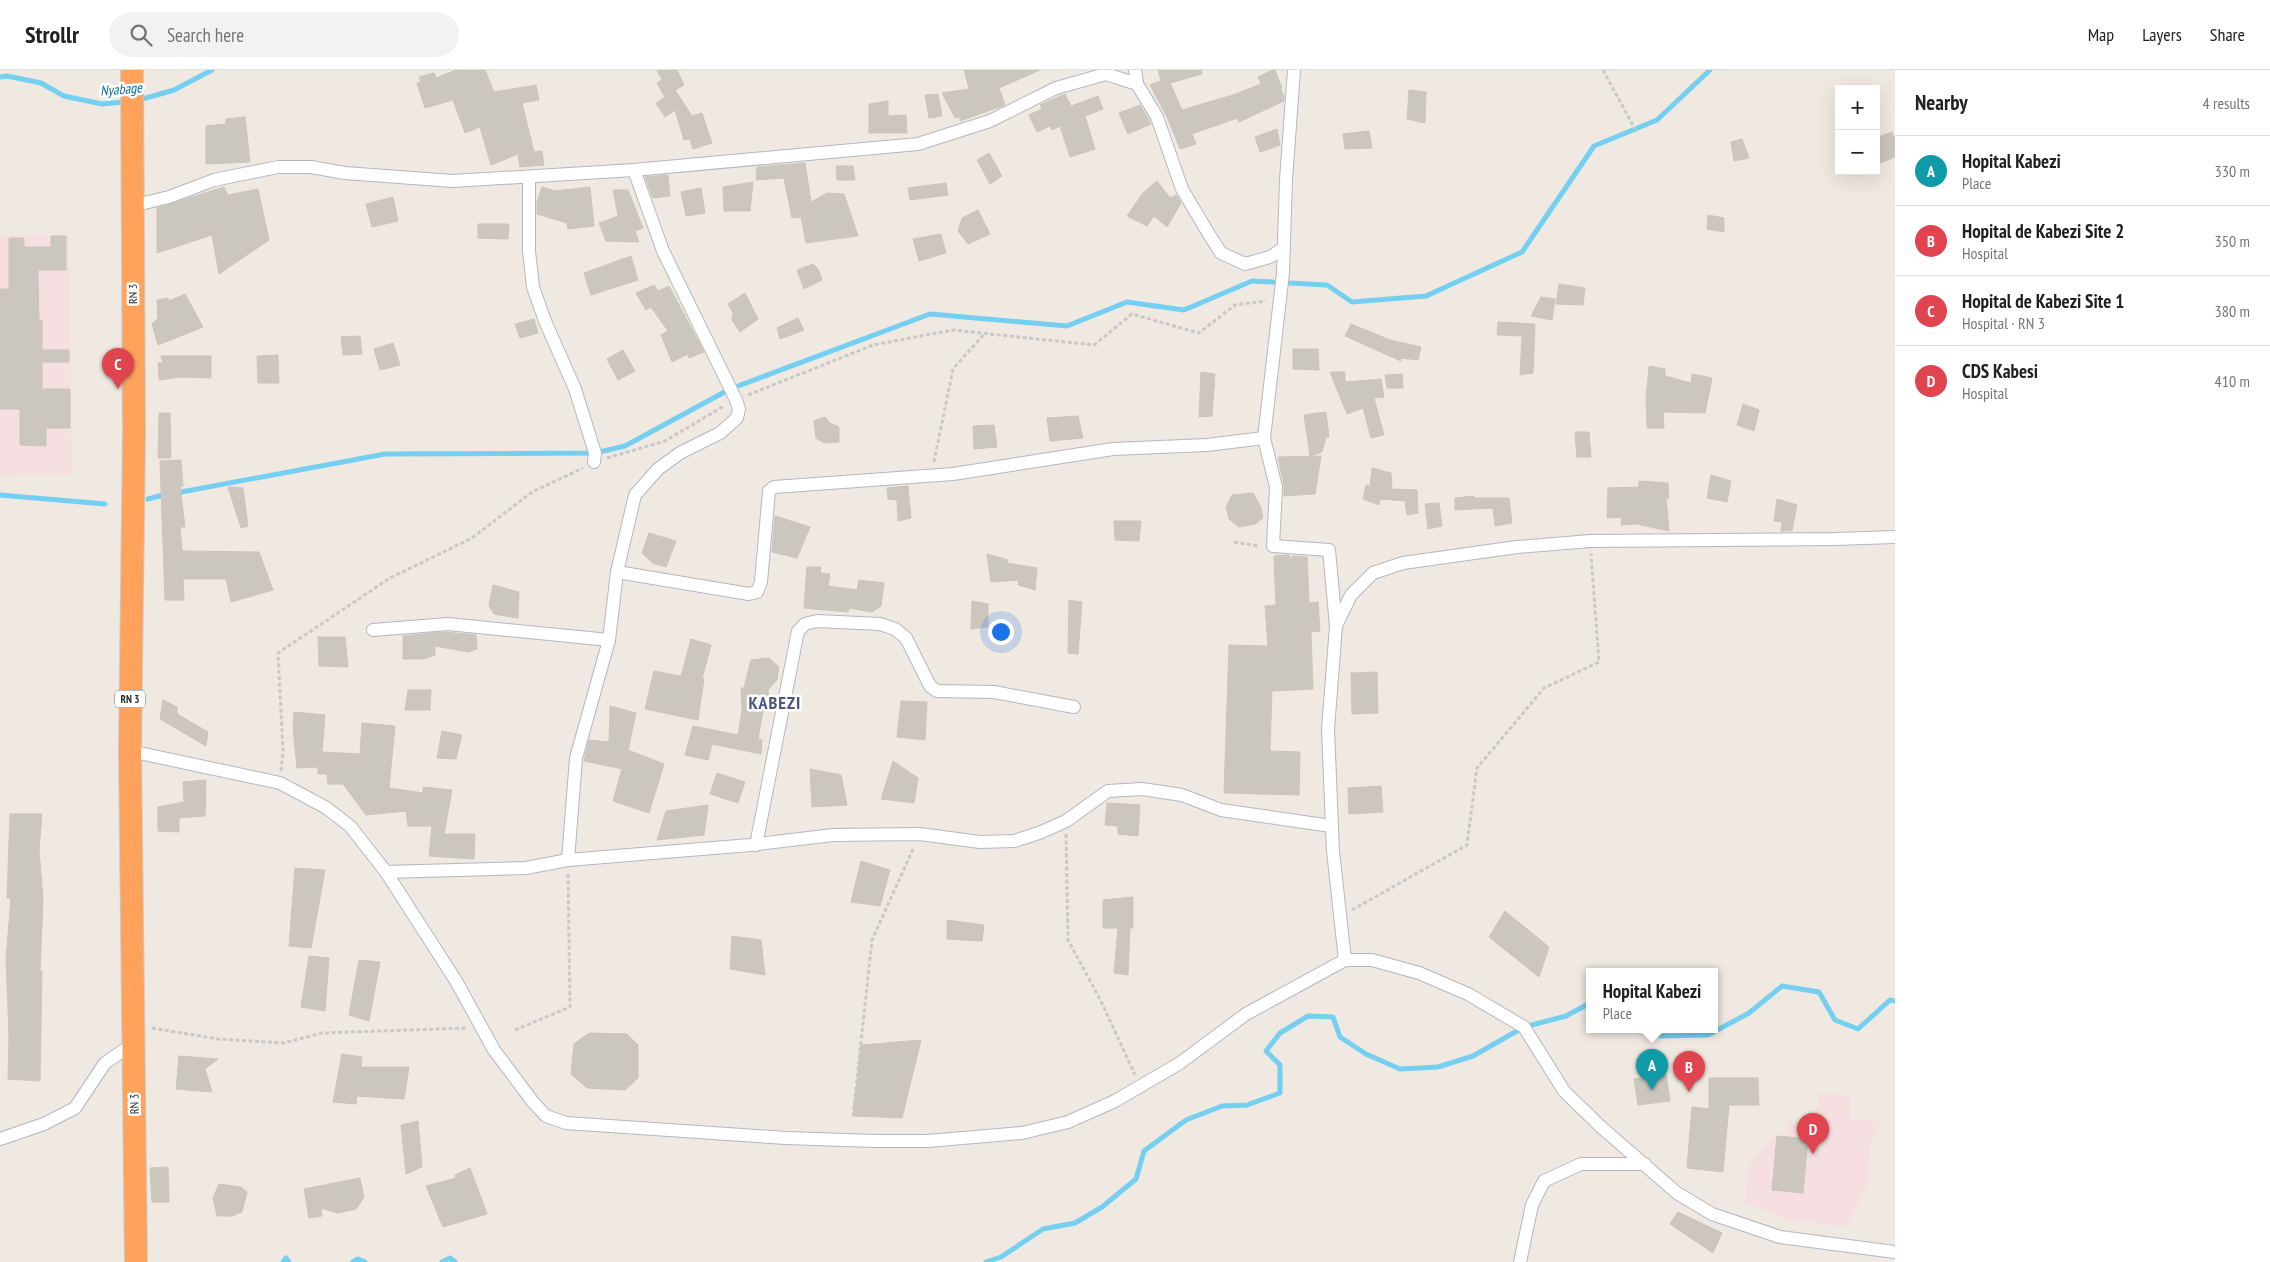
<!DOCTYPE html>
<html lang="en">
<head>
<meta charset="utf-8">
<style>
  :root { --surface:#fff; --page:#f2f2f2; --text:#202124; --muted:#757577; --line:#e0e0e0; --accent:#7c3aed }
  body { margin:0; font-family:"PT Sans Narrow",sans-serif; background:var(--page); color:var(--text) }
  .controls { position:absolute; right:15px; top:15px; display:grid; overflow:hidden; border-radius:0px; box-shadow:0 5px 20px #0002 }
  .controls button { width:45px; height:45px; display:grid; place-items:center; padding:0; border:0; border-bottom:1px solid var(--line); background:var(--surface); color:var(--text); font:25px sans-serif }
  .you { position:absolute; left:1000px; top:561px; width:18px; height:18px; margin:-12px; border:4px solid #fff; border-radius:50%; background:#1a73e8; box-shadow:0 0 0 8px #1a73e833 }
  .badge { display:grid; place-items:center; width:32px; height:32px; border-radius:50%; background:var(--accent); color:#fff; font-size:16px; font-weight:700 }
  .pin { position:absolute; translate:-50% -41px; filter:drop-shadow(0 1px 2px #0008) }
  .pin::after { content:''; position:absolute; top:26px; width:18px; height:15px; background:inherit; clip-path:polygon(0 0,100% 0,50% 100%) }
  .popup { position:absolute; left:1586px; top:898px; width:132px; height:65px; box-sizing:border-box; display:grid; place-content:center; border-radius:0px; background:var(--surface); filter:drop-shadow(0 1px 4px #0005); font-size:16px; white-space:nowrap; color:var(--muted) }
  .popup b { font-size:19px; color:var(--text) }
  .popup::after { content:''; position:absolute; left:50%; top:100%; margin-left:-10px; border:10px solid transparent; border-top-color:var(--surface) }
  .list { margin:0; padding:0; list-style:none }
  h2 { display:flex; justify-content:space-between; align-items:center; height:65px; margin:0; padding:0 20px; font-size:21px }
  h2 small { font-size:16px; font-weight:400; color:var(--muted) }
  .list li { display:grid; grid-template-columns:32px 1fr auto; gap:15px; align-items:center; box-sizing:border-box; height:70px; padding:0 20px; border-top:1px solid var(--line) }
  .list b { display:block; font-size:19px; white-space:nowrap }
  .list p { margin:0; font-size:16px; white-space:nowrap; color:var(--muted) }
  .list em { font-size:16px; font-style:normal; color:var(--muted) }
  .icon { flex:none; width:28px; height:28px; fill:none; stroke:currentColor; stroke-width:2; stroke-linecap:round; stroke-linejoin:round }
  .map { position:relative; flex:none; width:1895px; height:1192px; overflow:hidden }
  header { display:flex; align-items:center; gap:30px; box-sizing:border-box; height:70px; padding:0 25px; background:var(--surface); border-bottom:1px solid var(--line) }
  header strong { font-size:24px }
  nav { display:flex; gap:28px; margin-inline-start:auto; font-size:18px }
  .search { width:350px; height:45px; background:var(--page); display:flex; align-items:center; gap:12px; box-sizing:border-box; padding:0 18px; border-radius:28px; color:var(--muted); font-size:19px }
  main { display:flex }
  aside { flex:1; background:var(--surface) }
  .map>svg:first-child { display:block }
  .medical { fill:#f5dfe0 }
  .lines { fill:none; stroke-linecap:round; stroke-linejoin:round }
  .stream { stroke:#75cff0; stroke-width:5 }
  .building { fill:#cbc7bf; stroke:#cbc5ba }
  .street-casing { stroke:#b4b7c1; stroke-width:14 }
  .highway-casing { stroke:#c9c9c9; stroke-width:24 }
  .path { stroke:#c9c9c9; stroke-width:3; stroke-dasharray:4 2.5; stroke-linecap:butt }
  .street { stroke:#fff; stroke-width:12 }
  .highway { stroke:#ffa35c; stroke-width:22 }
  .labels { text-anchor:middle; dominant-baseline:central; stroke-width:5; stroke-linejoin:round; paint-order:stroke }
  .shield { fill:#fff; stroke:#6d6d6d; stroke-width:1 }
  .shield-label { font-size:11px; font-weight:bold; fill:#2e2e2e }
  .street-label { font-size:12px; fill:#2e2e2e; stroke:#fff }
  .water-label { font-size:14px; font-style:italic; fill:#0d6fa3; stroke:#fff }
  .district-label { font-size:18px; font-weight:bold; letter-spacing:1px; fill:#4d5680; stroke:#fff }
</style>
</head>
<body>
<header>
<strong>Strollr</strong>
<div class="search"><svg class="icon" aria-label="search" viewBox="0 0 24 24"><circle cx="10" cy="10" r="6"/><path d="M15 15l6 6"/></svg>Search here</div>
<nav><a>Map</a><a>Layers</a><a>Share</a></nav>
</header>
<main>
<div class="map">
<svg width="1895" height="1192" viewBox="0 0 1895 1192">
  <rect width="100%" height="100%" fill="#efe9e1"/>
  <!-- medical -->
  <g class="medical">
    <polygon points="0,165 69,165 72,404 0,405"/>
    <polygon points="1819,1023 1850,1026 1850,1049 1880,1051 1870,1076 1868,1114 1847,1157 1784,1149 1745,1133 1749,1093 1774,1066 1788,1067 1788,1052 1815,1053"/>
  </g>
  <g class="lines">
    <!-- stream -->
    <g class="stream">
      <polyline points="0,7 7,6 41,13 64,26 102,34 125,32"/>
      <polyline points="139,30 174,20 212,0"/>
      <polyline points="176,423 385,384 595,383 625,376 730,319 930,244 1067,256 1127,232 1184,240 1252,211 1327,215 1352,232 1426,226 1522,182 1594,76 1657,50 1710,0"/>
      <polyline points="0,425 105,434"/>
      <polyline points="148,429 167,424"/>
      <polyline points="1654,959 1660,966 1708,965 1749,943 1782,916 1819,922 1835,950 1858,959 1890,930 1895,931"/>
      <polyline points="283,1192 286,1188 289,1192"/>
      <polyline points="353,1192 358,1189 365,1192"/>
      <polyline points="442,1192 450,1188 455,1192"/>
      <polyline points="986,1192 1001,1187 1043,1159 1075,1153 1102,1137 1136,1109 1144,1081 1186,1050 1222,1036 1247,1035 1280,1023 1280,995 1266,981 1280,963 1308,946 1333,947 1340,967 1366,984 1400,999 1438,997 1473,986 1524,957 1566,946 1590,933"/>
    </g>
  </g>
  <!-- building -->
  <g class="building">
    <polygon points="456,0 485,0 494,22 536,15 539,30 522,33 534,82 542,81 544,95 520,97 518,84 491,95 480,57 465,63 453,30 425,38 417,13 421,12 419,7 434,3 436,8"/>
    <polygon points="657,0 677,0 684,15 675,20 692,46 702,43 712,73 693,79 690,69 684,70 675,40 665,47 656,33 665,27 657,13 662,10"/>
    <polygon points="964,0 1040,0 999,18 1005,35 960,51 960,47 955,48 942,23 969,19"/>
    <polygon points="1158,0 1201,0 1202,4 1170,13 1182,40 1236,24 1261,14 1258,7 1272,0 1275,0 1282,18 1280,19 1284,26 1284,31 1239,52 1237,48 1192,64 1196,74 1180,79 1167,47 1150,15 1161,11"/>
    <polygon points="1409,20 1426,22 1425,53 1407,49"/>
    <polygon points="938,24 942,46 929,48 925,25"/>
    <polygon points="1065,24 1071,36 1098,26 1103,39 1085,46 1095,79 1070,87 1060,56 1052,60 1050,56 1037,62 1029,45 1042,39 1040,35"/>
    <polygon points="888,31 888,46 906,45 907,63 869,63 869,34"/>
    <polygon points="1140,35 1151,54 1128,64 1119,43"/>
    <polygon points="245,47 250,92 206,94 206,56 226,54 226,49"/>
    <polygon points="1277,59 1280,75 1260,82 1255,67"/>
    <polygon points="1369,61 1372,78 1345,79 1343,64"/>
    <polygon points="1892,62 1895,69 1895,87 1876,95 1876,68"/>
    <polygon points="1742,69 1749,88 1734,91 1731,72"/>
    <polygon points="989,83 1002,106 990,114 977,90"/>
    <polygon points="805,93 811,132 827,123 844,124 858,166 806,173 801,147 792,148 784,108 756,110 757,97"/>
    <polygon points="836,96 853,96 855,110 837,110"/>
    <polygon points="668,105 670,126 653,128 645,107"/>
    <polygon points="1157,111 1170,128 1176,125 1181,133 1167,157 1154,146 1147,156 1127,146 1143,123"/>
    <polygon points="753,112 750,141 724,141 723,117"/>
    <polygon points="946,113 948,125 910,130 908,118"/>
    <polygon points="224,117 228,125 258,119 269,170 219,204 212,165 157,183 157,138"/>
    <polygon points="542,117 555,121 590,117 594,156 568,159 567,153 537,144 537,132"/>
    <polygon points="701,118 705,143 686,146 681,122"/>
    <polygon points="613,120 628,120 643,158 635,161 639,172 606,171 599,153 618,146"/>
    <polygon points="393,127 398,151 372,157 366,134"/>
    <polygon points="978,140 990,164 968,174 958,161 962,148"/>
    <polygon points="1708,145 1724,148 1724,162 1707,159"/>
    <polygon points="478,154 509,154 508,169 478,168"/>
    <polygon points="941,164 946,183 919,191 913,169"/>
    <polygon points="51,166 66,166 66,200 38,200 39,250 42,250 42,280 69,280 69,292 42,292 42,319 70,319 70,358 46,358 46,376 20,375 20,339 0,339 0,219 9,219 9,168 24,168 24,177 51,177"/>
    <polygon points="631,186 638,210 591,225 584,203"/>
    <polygon points="813,194 818,199 822,210 804,219 797,200"/>
    <polygon points="1559,214 1585,218 1583,235 1556,234"/>
    <polygon points="654,215 658,221 669,216 704,282 689,288 688,284 672,292 661,265 668,261 651,237 646,240 636,223"/>
    <polygon points="745,223 758,249 740,262 732,250 733,243 728,234"/>
    <polygon points="185,224 203,257 158,275 152,254 158,248 157,230 168,228 169,231"/>
    <polygon points="1541,227 1555,229 1552,250 1531,246"/>
    <polygon points="798,248 804,260 780,269 777,258"/>
    <polygon points="534,249 538,263 520,268 515,254"/>
    <polygon points="1498,252 1535,254 1533,303 1520,305 1522,266 1497,265"/>
    <polygon points="1351,254 1390,270 1421,277 1418,290 1401,288 1401,291 1345,266"/>
    <polygon points="360,266 362,284 343,285 341,267"/>
    <polygon points="393,273 400,295 380,300 374,279"/>
    <polygon points="1293,279 1318,279 1319,300 1293,299"/>
    <polygon points="623,280 635,301 618,310 607,289"/>
    <polygon points="278,285 279,313 258,313 257,286"/>
    <polygon points="161,286 211,286 211,308 181,307 159,310 158,293 163,293"/>
    <polygon points="1649,296 1665,299 1665,306 1691,313 1692,304 1712,308 1705,343 1663,342 1664,358 1647,358 1646,329"/>
    <polygon points="1201,302 1215,304 1212,346 1199,347"/>
    <polygon points="1330,302 1345,302 1345,312 1381,309 1384,327 1374,328 1384,365 1371,368 1363,338 1347,344"/>
    <polygon points="1402,304 1403,318 1387,318 1385,305"/>
    <polygon points="1743,334 1759,340 1754,361 1737,355"/>
    <polygon points="1326,342 1329,367 1326,367 1322,382 1310,386 1304,345"/>
    <polygon points="159,343 170,343 171,388 158,388"/>
    <polygon points="1078,346 1083,368 1050,371 1047,348"/>
    <polygon points="825,347 830,353 839,357 839,372 824,373 816,368 814,351"/>
    <polygon points="994,355 997,377 974,379 973,356"/>
    <polygon points="1575,362 1589,362 1591,387 1577,387"/>
    <polygon points="1321,386 1315,424 1284,426 1284,415 1278,387"/>
    <polygon points="181,390 183,416 180,416 185,457 180,457 182,481 259,482 273,520 231,532 226,509 183,509 184,530 165,530 160,391"/>
    <polygon points="1372,398 1391,403 1392,419 1417,420 1418,443 1407,445 1405,431 1380,429 1379,435 1363,429 1366,415 1370,416"/>
    <polygon points="1711,405 1731,411 1727,432 1707,428"/>
    <polygon points="1639,411 1668,413 1669,428 1666,428 1669,461 1636,454 1621,455 1622,447 1607,448 1608,418 1639,417"/>
    <polygon points="908,416 911,448 898,451 897,430 888,429 887,418"/>
    <polygon points="228,417 243,418 248,456 241,458"/>
    <polygon points="1253,423 1261,437 1263,448 1255,454 1239,457 1229,449 1226,437 1232,425"/>
    <polygon points="1474,426 1474,428 1509,428 1512,453 1495,456 1493,438 1455,440 1455,428"/>
    <polygon points="1777,429 1797,435 1792,461 1781,461 1782,452 1774,451"/>
    <polygon points="1439,433 1442,456 1428,459 1425,434"/>
    <polygon points="775,446 810,457 797,488 772,482"/>
    <polygon points="1114,451 1141,451 1139,471 1115,470"/>
    <polygon points="649,463 676,471 666,497 653,493 642,483"/>
    <polygon points="987,484 1008,490 1007,493 1037,498 1035,520 1018,515 1019,510 991,512"/>
    <polygon points="1289,485 1293,492 1292,486 1307,487 1309,533 1318,532 1320,561 1311,562 1313,619 1272,621 1270,681 1300,682 1299,725 1224,723 1229,575 1268,576 1265,536 1276,535 1274,486"/>
    <polygon points="807,497 821,497 820,503 830,504 828,516 857,520 859,510 884,513 881,536 872,542 849,538 848,542 804,538"/>
    <polygon points="493,515 519,522 518,548 494,544 489,536"/>
    <polygon points="1069,530 1082,532 1078,584 1068,583"/>
    <polygon points="972,531 988,534 988,557 971,559"/>
    <polygon points="444,562 476,565 477,579 468,582 435,576 435,585 424,589 403,589 403,566"/>
    <polygon points="318,567 345,567 348,597 319,596"/>
    <polygon points="691,569 711,575 702,609 704,609 698,650 645,639 654,601 681,606"/>
    <polygon points="769,588 779,597 777,610 768,620 770,637 763,641 758,669 762,670 761,684 712,674 708,690 685,685 693,656 738,665 742,640 741,618 744,618 751,590"/>
    <polygon points="1377,602 1378,643 1352,644 1351,603"/>
    <polygon points="408,620 431,620 430,640 405,640"/>
    <polygon points="163,630 177,637 177,644 208,662 206,676 160,649"/>
    <polygon points="901,631 927,632 925,670 897,667"/>
    <polygon points="610,636 636,643 628,680 664,694 649,743 613,731 622,699 584,691 589,670 609,672"/>
    <polygon points="294,642 325,645 322,682 360,684 362,653 395,656 389,718 423,723 423,717 452,720 444,764 475,764 474,789 429,786 432,756 408,756 406,741 366,745 343,714 328,714 327,704 318,704 318,697 297,698 293,658"/>
    <polygon points="442,661 462,665 456,689 437,688"/>
    <polygon points="893,691 918,708 914,733 881,729"/>
    <polygon points="810,699 841,705 847,735 812,737"/>
    <polygon points="717,703 745,712 738,733 710,724"/>
    <polygon points="206,710 205,746 179,748 179,762 158,761 158,737 184,732 183,712"/>
    <polygon points="1381,716 1383,742 1349,744 1348,718"/>
    <polygon points="1107,733 1140,735 1138,766 1118,764 1118,756 1105,755"/>
    <polygon points="708,735 704,765 657,770 666,741"/>
    <polygon points="10,744 42,744 39,780 43,829 40,901 42,901 40,1011 8,1009 9,965 6,890 11,828 7,828"/>
    <polygon points="861,791 890,800 880,836 851,832"/>
    <polygon points="295,798 325,800 311,878 289,876"/>
    <polygon points="1133,827 1133,858 1130,858 1128,905 1114,903 1118,858 1103,858 1103,830"/>
    <polygon points="1505,841 1549,877 1539,907 1489,867"/>
    <polygon points="947,850 984,855 982,871 947,869"/>
    <polygon points="732,866 761,870 765,905 730,899"/>
    <polygon points="309,886 329,888 325,941 301,937"/>
    <polygon points="359,890 380,892 369,951 349,945"/>
    <polygon points="589,963 627,964 638,975 638,1008 625,1020 587,1018 571,1004 574,974"/>
    <polygon points="921,970 902,1048 853,1046 861,975"/>
    <polygon points="342,984 362,987 361,997 409,997 404,1029 357,1026 356,1034 333,1032"/>
    <polygon points="179,986 218,989 205,999 212,1022 176,1019"/>
    <polygon points="1666,1005 1670,1031 1638,1035 1634,1009"/>
    <polygon points="1709,1008 1758,1008 1759,1035 1729,1035 1723,1102 1687,1098 1692,1037 1709,1039"/>
    <polygon points="418,1051 422,1097 406,1104 401,1055"/>
    <polygon points="1777,1066 1808,1069 1803,1123 1772,1120"/>
    <polygon points="168,1097 169,1132 152,1132 150,1098"/>
    <polygon points="470,1098 487,1144 443,1157 426,1116 456,1108 455,1105"/>
    <polygon points="360,1108 364,1127 356,1139 338,1143 321,1138 322,1146 309,1148 304,1119"/>
    <polygon points="219,1114 241,1117 247,1122 242,1142 232,1146 217,1146 213,1128"/>
    <polygon points="1678,1142 1722,1163 1713,1183 1670,1154"/>
  </g>
  <g class="lines">
    <defs>
      <g id="street">
        <polyline points="1135,0 1137,14"/>
        <polyline points="1294,0 1286,110 1283,203 1264,368 1276,417 1273,476 1329,480 1336,556"/>
        <polyline points="529,107 529,181 533,217 545,251 575,319 595,383 594,392"/>
        <polyline points="132,136 169,127 214,110 278,97 311,97 345,103 453,111 634,100 918,74 990,51 1056,18 1106,4 1137,14 1157,47 1182,119 1210,166 1221,183 1245,194 1270,187 1284,178"/>
        <polyline points="617,502 749,524 757,522 761,512 769,421 774,417 953,404 1113,379 1207,375 1264,368"/>
        <polyline points="373,560 448,554 609,570"/>
        <polyline points="130,681 280,713 325,737 350,756 386,802 456,911 494,980 533,1032 546,1046 566,1053 786,1068 874,1071 928,1071 1022,1063 1068,1052 1115,1031 1180,993 1246,944 1345,890 1372,890 1419,903 1468,924 1524,957 1564,1021 1601,1057 1677,1123 1712,1144 1780,1167 1895,1182"/>
        <polyline points="756,775 798,561 805,554 817,551 880,554 895,559 906,568 930,616 937,621 994,622 1074,637"/>
        <polyline points="568,790 576,688 609,570 617,502 635,425 658,399 680,383 720,363 737,348 739,339 736,330 663,181 634,100"/>
        <polyline points="386,802 526,798 568,790 750,775 833,765 920,764 980,772 1014,771 1039,763 1066,751 1108,721 1142,719 1182,725 1221,740 1331,756"/>
        <polyline points="1345,890 1333,781 1328,659 1336,556 1351,525 1373,503 1403,493 1517,477 1590,471 1835,469 1895,467"/>
        <polyline points="0,1069 44,1054 75,1038 105,993 133,974"/>
        <polyline points="1520,1192 1532,1135 1544,1111 1581,1094 1645,1094"/>
      </g>
      <polyline id="highway" points="132,0 134,362 130,681 136,1192"/>
    </defs>
    <!-- street casing -->
    <use href="#street" class="street-casing"/>
    <!-- highway casing -->
    <use href="#highway" class="highway-casing"/>
    <!-- path -->
    <g class="path">
      <polyline points="1603,0 1635,59"/>
      <polyline points="748,325 873,275 953,260 1094,275 1132,244 1199,263 1235,235 1266,231"/>
      <polyline points="607,388 665,371 724,336"/>
      <polyline points="934,392 953,299 985,263"/>
      <polyline points="1234,472 1259,476"/>
      <polyline points="281,701 283,681 278,583 390,508 472,468 532,422 583,398"/>
      <polyline points="1066,764 1068,870 1101,931 1135,1005"/>
      <polyline points="1352,840 1467,775 1477,698 1544,618 1599,592 1591,484"/>
      <polyline points="152,958 218,969 284,973 322,963 468,958"/>
      <polyline points="515,960 570,937 568,803"/>
      <polyline points="853,1046 872,870 914,777"/>
    </g>
    <!-- street -->
    <use href="#street" class="street"/>
    <!-- highway -->
    <use href="#highway" class="highway"/>
  </g>
  <g class="labels">
    <!-- shield labels -->
    <rect class="shield" x="115" y="620.5" width="30" height="17" rx="4"/>
    <g class="shield-label">
      <text x="130" y="629">RN 3</text>
    </g>
    <!-- street labels -->
    <g class="street-label">
      <text transform="translate(132 224) rotate(-90)">RN 3</text>
      <text transform="translate(134 1034) rotate(-91)">RN 3</text>
    </g>
    <!-- water labels -->
    <g class="water-label">
      <text transform="translate(121 19) rotate(-5)">Nyabage</text>
    </g>
    <!-- district labels -->
    <g class="district-label">
      <text x="775" y="632">KABEZI</text>
    </g>
  </g>
</svg>
<div class="controls">
<button>+</button>
<button>−</button>
</div>
<div class="you"></div>
<div class="pin badge" style="left:1652px;top:1020px;background:#0f9aa8">A</div>
<div class="popup"><b>Hopital Kabezi</b>Place</div>
<div class="pin badge" style="left:1689px;top:1022px;background:#e0444e">B</div>
<div class="pin badge" style="left:118px;top:319px;background:#e0444e">C</div>
<div class="pin badge" style="left:1813px;top:1084px;background:#e0444e">D</div>
</div>
<aside>
<h2>Nearby<small>4 results</small></h2>
<ul class="list">
<li><span class="badge" style="background:#0f9aa8">A</span><div><b>Hopital Kabezi</b><p>Place</p></div><em>330 m</em></li>
<li><span class="badge" style="background:#e0444e">B</span><div><b>Hopital de Kabezi Site 2</b><p>Hospital</p></div><em>350 m</em></li>
<li><span class="badge" style="background:#e0444e">C</span><div><b>Hopital de Kabezi Site 1</b><p>Hospital · RN 3</p></div><em>380 m</em></li>
<li><span class="badge" style="background:#e0444e">D</span><div><b>CDS Kabesi</b><p>Hospital</p></div><em>410 m</em></li>
</ul>
</aside>
</main>
</body>
</html>
